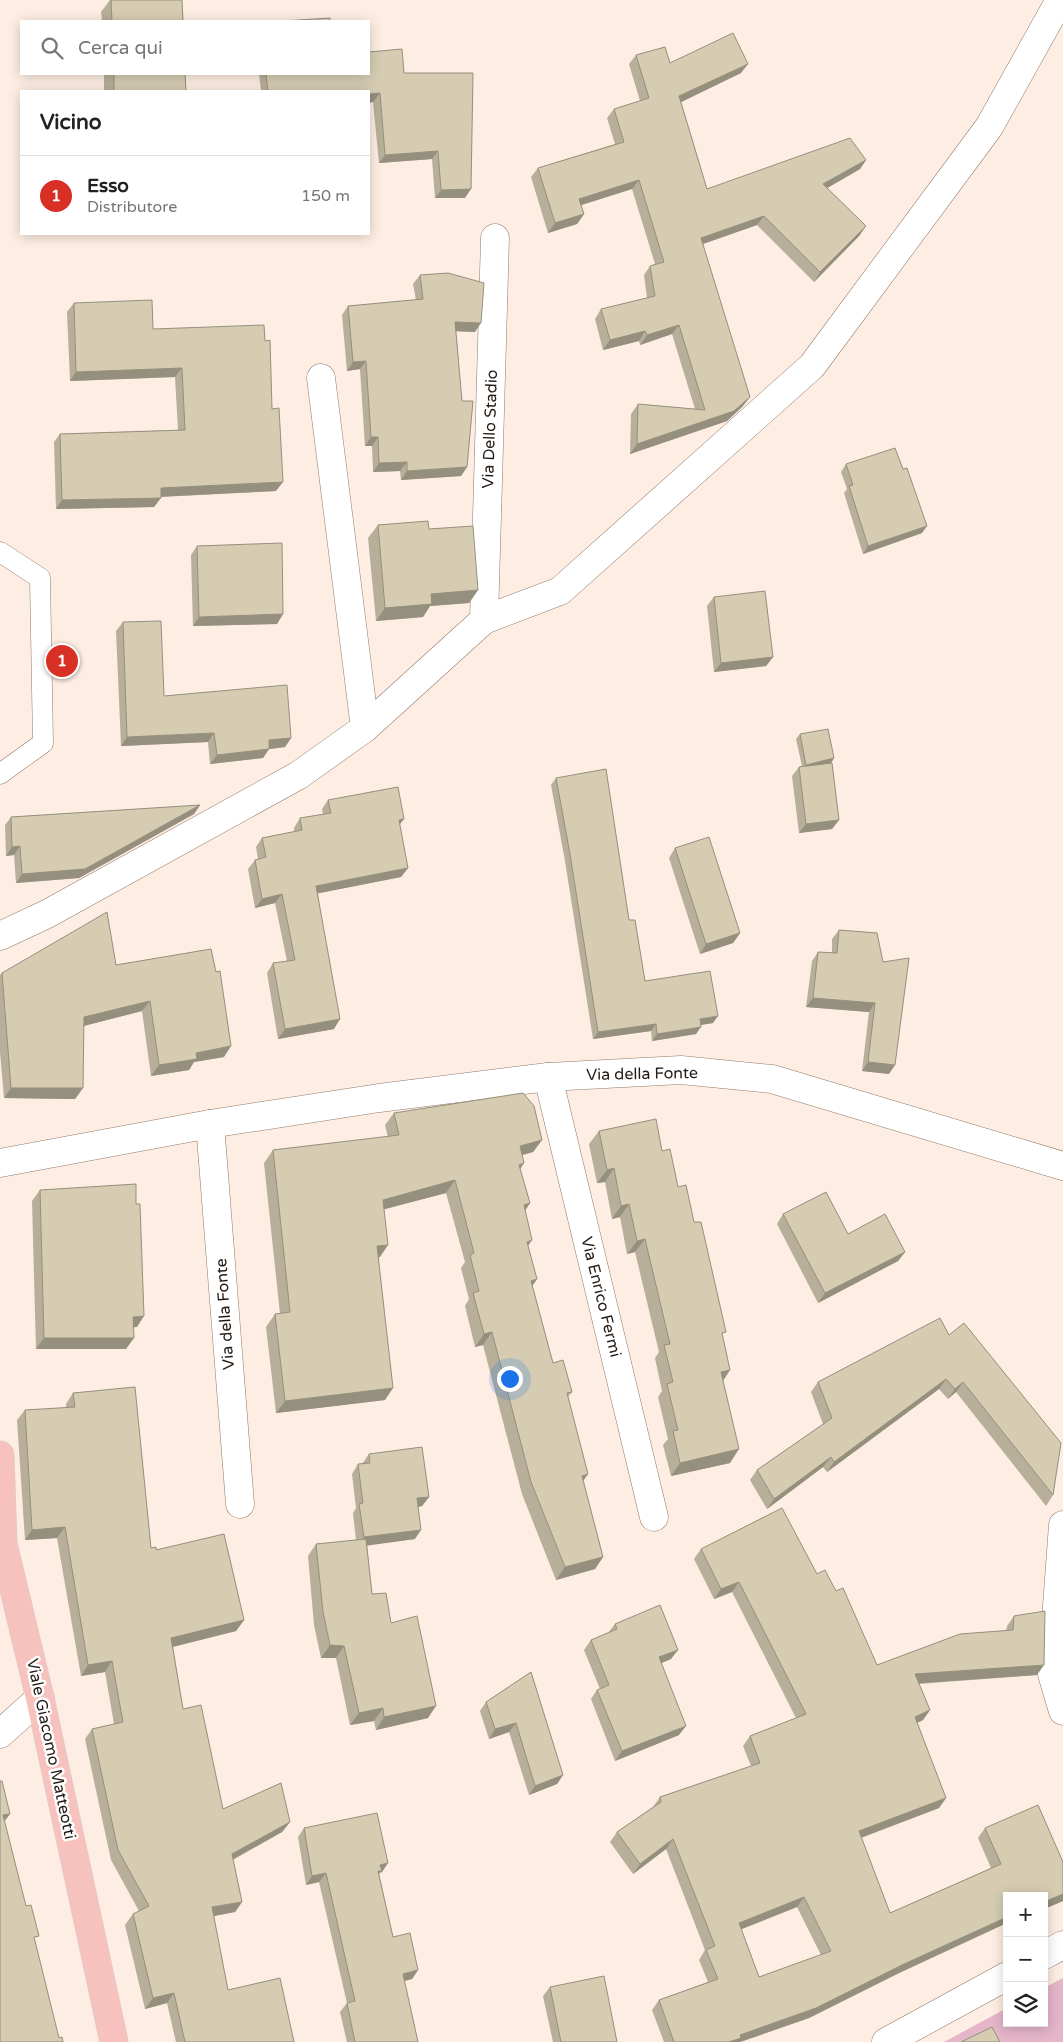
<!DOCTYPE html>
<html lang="it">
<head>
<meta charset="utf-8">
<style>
  :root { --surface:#fff; --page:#f6f6f6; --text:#222; --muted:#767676; --line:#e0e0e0; --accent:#d93025 }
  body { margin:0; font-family:"Varela Round",sans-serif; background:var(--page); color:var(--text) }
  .controls { position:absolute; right:15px; bottom:15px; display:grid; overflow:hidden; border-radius:0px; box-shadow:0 2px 12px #0003 }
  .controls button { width:45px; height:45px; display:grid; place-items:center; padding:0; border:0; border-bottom:1px solid var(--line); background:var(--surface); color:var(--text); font:25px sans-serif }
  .you { position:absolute; left:509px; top:1378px; width:18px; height:18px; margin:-12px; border:4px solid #fff; border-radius:50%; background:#1a73e8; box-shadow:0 0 0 8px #1a73e833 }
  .badge { display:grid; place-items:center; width:32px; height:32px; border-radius:50%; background:var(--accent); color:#fff; font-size:16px; font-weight:700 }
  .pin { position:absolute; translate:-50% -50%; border:2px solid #fff; box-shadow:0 1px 5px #0006 }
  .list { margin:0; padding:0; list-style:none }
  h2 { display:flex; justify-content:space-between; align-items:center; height:65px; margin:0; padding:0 20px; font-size:21px }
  h2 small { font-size:16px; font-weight:400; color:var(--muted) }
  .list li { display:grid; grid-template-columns:32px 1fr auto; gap:15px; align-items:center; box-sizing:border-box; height:80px; padding:0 20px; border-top:1px solid var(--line) }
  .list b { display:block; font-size:19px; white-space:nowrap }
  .list p { margin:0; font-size:16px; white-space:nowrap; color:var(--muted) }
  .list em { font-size:16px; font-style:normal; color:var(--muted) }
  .icon { flex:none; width:28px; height:28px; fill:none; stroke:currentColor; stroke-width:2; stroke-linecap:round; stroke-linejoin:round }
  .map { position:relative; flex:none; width:1063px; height:2042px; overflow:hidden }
  .search { position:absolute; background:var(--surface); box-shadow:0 2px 12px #0003; left:20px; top:20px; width:350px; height:55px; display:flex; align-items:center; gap:12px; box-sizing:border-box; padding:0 18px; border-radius:0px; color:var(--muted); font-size:19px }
  .panel { position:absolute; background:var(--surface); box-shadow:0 2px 12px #0003; left:20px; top:90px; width:350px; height:145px; border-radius:0px }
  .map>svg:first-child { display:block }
  .green { fill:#e5b5ca }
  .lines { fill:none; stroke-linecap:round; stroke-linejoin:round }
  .service-casing { stroke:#917b6a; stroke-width:21 }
  .minor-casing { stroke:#917b6a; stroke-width:29 }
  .primary-casing { stroke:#d3d1d0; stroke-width:29 }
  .service { stroke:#fff; stroke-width:20 }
  .minor { stroke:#fff; stroke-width:28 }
  .primary { stroke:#f7c1bd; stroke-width:28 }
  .wall { fill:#b7af99; fill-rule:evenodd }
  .shaded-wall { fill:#958f7d }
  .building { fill:#d5ccb2; stroke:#958f7d; fill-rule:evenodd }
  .labels { text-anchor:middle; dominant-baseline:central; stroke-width:5; stroke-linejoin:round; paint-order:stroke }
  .street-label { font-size:16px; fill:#241b15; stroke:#fff }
</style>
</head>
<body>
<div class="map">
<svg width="1063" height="2042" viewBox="0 0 1063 2042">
  <rect width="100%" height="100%" fill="#fdede2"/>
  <!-- green -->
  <polygon class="green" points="1063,1978 1063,2042 944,2042 1007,2008 1007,2023 1044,2023 1044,1988"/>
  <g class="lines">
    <defs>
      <polyline id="service" points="0,552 40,578 43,743 0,774"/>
      <g id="minor">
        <polyline points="321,378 365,728"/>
        <polyline points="484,620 495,238"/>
        <polyline points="0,936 47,914 299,775 365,728 484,620 560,591 812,366 989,127 1060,0"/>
        <polyline points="548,1077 654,1517"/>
        <polyline points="210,1124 240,1504"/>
        <polyline points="0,1163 210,1124 379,1098 548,1077 681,1070 772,1079 1063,1166"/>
        <polyline points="1063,1525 1052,1674 1063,1711"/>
        <polyline points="0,1734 40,1698"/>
        <polyline points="1044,1955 1063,1945"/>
        <polyline points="886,2042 1007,1976"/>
      </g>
      <polyline id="primary" points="0,1455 3,1544 40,1698 114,2042"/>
    </defs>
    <!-- service casing -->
    <use href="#service" class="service-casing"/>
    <!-- minor casing -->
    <use href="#minor" class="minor-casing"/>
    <!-- primary casing -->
    <use href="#primary" class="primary-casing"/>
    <!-- service -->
    <use href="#service" class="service"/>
    <!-- minor -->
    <use href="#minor" class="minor"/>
    <!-- primary -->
    <use href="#primary" class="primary"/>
  </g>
  <!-- wall -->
  <g class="wall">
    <polygon points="110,0 182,0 183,21 102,21 101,12"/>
    <polygon points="636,55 670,63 741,73 681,102 707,189 866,160 860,169 827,188 866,226 859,236 814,282 757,225 703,244 743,406 727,421 630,454 631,414 638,404 695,409 672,334 640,345 639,341 603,350 595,319 601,309 647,298 644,275 650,266 655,264 632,189 581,205 584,214 577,224 548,233 531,177 538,168 615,144 607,118 614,109 640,101 629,64"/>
    <polygon points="404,73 465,198 435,198 432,159 379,163 373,102 369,91 261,91 259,74"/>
    <polygon points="104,74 185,74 186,91 104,91"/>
    <polygon points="420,275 475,332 456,331 467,467 461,476 401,480 400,471 373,472 372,446 365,446 360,369 347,371 342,315 348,306 416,300 413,284"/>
    <polygon points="74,303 153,329 276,491 161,497 154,507 56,509 54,442 60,434 178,430 175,377 70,381 67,312"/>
    <polygon points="846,464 922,533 863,554 844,493 847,489 841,472"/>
    <polygon points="378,525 429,529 478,590 469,603 430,606 423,617 376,621 368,538"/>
    <polygon points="197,546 283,614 277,624 193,626 191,555"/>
    <polygon points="714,597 773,657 766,666 714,672 707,606"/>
    <polygon points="123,622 164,696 291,738 285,747 269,749 263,758 210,764 208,742 121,746 116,631"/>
    <polygon points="800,734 834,758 831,763 839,820 832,829 799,833 792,776 799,767 802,766 796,739"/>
    <polygon points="556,778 629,920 645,981 713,1023 701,1025 696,1034 652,1041 651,1031 593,1039 565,861 551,785"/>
    <polygon points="328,800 399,825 408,868 401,877 318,893 334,1029 278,1039 267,973 273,963 287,961 275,903 255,908 248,869 255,860 258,859 256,847 262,838 294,832 294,828 300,818 323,814 322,809"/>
    <polygon points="200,805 194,814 79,878 16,883 14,855 6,856 5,825 11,817"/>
    <polygon points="675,848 740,933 733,943 700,954 669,858"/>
    <polygon points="839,930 877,933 889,1074 862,1071 869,1012 806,1007 812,961 818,952 832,953 832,939"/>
    <polygon points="116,965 224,1057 194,1062 189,1070 151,1076 142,1011 83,1026 83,1088 75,1099 4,1098 0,1052 0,975 2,973"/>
    <polygon points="394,1113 542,1140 533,1152 522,1155 520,1169 530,1203 525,1211 528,1246 537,1279 532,1286 553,1363 572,1392 568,1397 583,1481 603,1557 595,1569 556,1580 522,1494 483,1345 475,1347 465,1306 469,1299 461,1268 465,1262 446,1193 384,1209 380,1257 378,1258 385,1400 276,1413 266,1327 275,1314 280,1314 264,1163 273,1150 388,1137 385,1125"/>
    <polygon points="599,1131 662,1151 694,1222 723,1336 723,1381 730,1463 671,1476 663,1445 668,1439 658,1397 662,1391 655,1358 659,1352 635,1252 627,1254 620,1217 612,1219 605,1182 597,1183 589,1144"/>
    <polygon points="40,1190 137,1327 133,1327 126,1349 36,1349 32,1201"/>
    <polygon points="783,1214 848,1234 905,1252 898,1261 818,1303 777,1224"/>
    <polygon points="949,1335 1053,1495 1046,1506 956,1392 948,1399 939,1389 827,1472 823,1467 767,1509 750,1480 757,1470 823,1424 811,1392 818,1382"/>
    <polygon points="73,1393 151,1548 156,1550 244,1620 236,1631 173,1647 183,1709 223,1809 290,1822 282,1832 233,1860 242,1902 235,1912 213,1916 228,1990 294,2042 176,2042 167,2003 145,2009 125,1925 133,1914 139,1911 111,1860 85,1739 92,1729 114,1724 105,1672 81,1676 57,1538 25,1540 17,1420 25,1410 66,1408 66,1404"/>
    <polygon points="369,1454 429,1497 422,1506 418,1507 415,1539 367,1545 372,1594 391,1623 428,1718 376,1730 374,1721 350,1725 336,1658 321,1658 314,1625 308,1556 316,1544 356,1540 353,1513 356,1508 352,1474 358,1464 362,1464"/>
    <path d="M701,1549L817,1574L877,1665L1006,1631L1007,1626L1014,1616L1037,1675L918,1684L930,1710L923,1720L917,1723L946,1798L939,1808L861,1838L890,1913L991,1868L978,1838L985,1828L1063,1862V1901L1044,1909V1896L895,1975L809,2018L740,2042H664L652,2010L659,2000L708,1982L699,1960L705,1950L666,1849L633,1874L610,1842L617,1832L653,1807L660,1797L751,1766L743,1746L750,1736L796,1718L732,1592L714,1599L694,1559ZM797,1907L821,1955L759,1977L741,1929Z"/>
    <polygon points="615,1624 671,1659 661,1663 679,1735 615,1761 591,1699 597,1690 600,1689 584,1650 591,1640 608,1633"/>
    <polygon points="531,1672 563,1775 557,1784 529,1795 509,1732 489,1739 480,1711 486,1702"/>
    <polygon points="304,1828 382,1872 379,1874 393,1937 418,1970 412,1979 404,1981 418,2042 347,2042 340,2012 347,2003 319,1882 306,1885 298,1837"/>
    <polygon points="550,1987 617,2042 553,2042 543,1996"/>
  </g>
  <!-- shaded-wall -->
  <g class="shaded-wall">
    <polygon points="748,64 741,73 673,106 679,96"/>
    <polygon points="380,93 373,102 369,103 369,94"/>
    <polygon points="438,151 432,159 379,163 385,155"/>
    <polygon points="866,160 860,169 817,194 823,184"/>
    <polygon points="639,180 632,189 572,208 579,199"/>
    <polygon points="471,189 465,198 435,198 441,190"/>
    <polygon points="584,214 577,224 548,233 555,223"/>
    <polygon points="764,216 757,225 694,247 701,238"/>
    <polygon points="866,226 859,236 814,282 820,272"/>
    <polygon points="455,322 481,323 475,332 449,331"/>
    <polygon points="679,325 672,334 640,345 647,335"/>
    <polygon points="645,331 639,341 603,350 610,340"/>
    <polygon points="366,361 360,369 347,371 353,362"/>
    <polygon points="182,368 175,377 70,381 76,372"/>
    <polygon points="750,397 743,406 727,421 630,454 637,444"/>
    <polygon points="371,437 378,437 372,446 365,446"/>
    <polygon points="407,462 400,471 373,472 379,463"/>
    <polygon points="467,467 461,476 401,480 407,471"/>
    <polygon points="283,482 276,491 155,497 161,488"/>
    <polygon points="161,498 154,507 56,509 62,500"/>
    <polygon points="927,526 922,533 863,554 868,546"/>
    <polygon points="478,590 469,603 430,606 423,617 376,621 385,608 431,594"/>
    <polygon points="283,614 277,624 193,626 199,617"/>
    <polygon points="773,657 766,666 714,672 721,663"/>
    <polygon points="214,733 208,742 121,746 127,737"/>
    <polygon points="291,738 285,747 262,750 269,740"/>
    <polygon points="269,749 263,758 210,764 217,755"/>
    <polygon points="834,758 831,763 803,769 806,765"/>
    <polygon points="200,805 194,814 79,878 16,883 22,874"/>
    <polygon points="404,819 397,828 399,820"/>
    <polygon points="839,820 832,829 799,833 806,824"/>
    <polygon points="20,846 14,855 6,856 12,847"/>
    <polygon points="408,868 401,877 310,895 316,886"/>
    <polygon points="282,894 275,903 255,908 262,899"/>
    <polygon points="740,933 733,943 700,954 706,944"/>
    <polygon points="813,998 875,1003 869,1012 806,1007"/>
    <polygon points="150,1001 142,1011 76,1028 84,1017"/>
    <polygon points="718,1016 713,1023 694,1026 700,1019"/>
    <polygon points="340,1019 334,1029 278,1039 285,1029"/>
    <polygon points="656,1024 651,1031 593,1039 598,1032"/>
    <polygon points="701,1027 696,1034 652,1041 657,1034"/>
    <polygon points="231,1046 224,1057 194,1062 189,1070 151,1076 159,1065 196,1053"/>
    <polygon points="868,1062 895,1065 889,1074 862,1071"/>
    <polygon points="11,1088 83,1088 75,1099 4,1098"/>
    <polygon points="542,1140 533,1152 511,1158 520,1146"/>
    <polygon points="524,1163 516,1176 519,1165"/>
    <polygon points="614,1168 605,1182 597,1183 607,1170"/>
    <polygon points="455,1180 446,1193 374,1212 383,1200"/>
    <polygon points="530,1203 521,1216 524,1205"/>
    <polygon points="629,1204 620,1217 612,1219 621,1206"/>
    <polygon points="645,1239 635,1252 627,1254 637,1241"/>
    <polygon points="532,1240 523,1253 527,1242"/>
    <polygon points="388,1245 380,1257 368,1258 377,1246"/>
    <polygon points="905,1252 898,1261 818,1303 825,1293"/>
    <polygon points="537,1279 528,1292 531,1281"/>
    <polygon points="144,1316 137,1327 125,1328 133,1317"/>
    <polygon points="492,1332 483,1345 475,1347 484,1334"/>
    <polygon points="44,1338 134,1338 126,1349 36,1349"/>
    <polygon points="730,1370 721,1384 721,1372"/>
    <polygon points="946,1379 939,1389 827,1472 834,1462"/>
    <polygon points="963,1382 956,1392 948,1399 955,1389"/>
    <polygon points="393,1388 385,1400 276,1413 285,1401"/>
    <polygon points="739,1449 730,1463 671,1476 680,1463"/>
    <polygon points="831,1457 823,1467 767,1509 774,1499"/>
    <polygon points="588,1474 579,1487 582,1476"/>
    <polygon points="429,1497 422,1506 411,1508 417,1498"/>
    <polygon points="65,1527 57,1538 25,1540 32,1530"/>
    <polygon points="421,1530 415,1539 357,1547 364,1537"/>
    <polygon points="603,1557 595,1569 556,1580 565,1567"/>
    <polygon points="739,1582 732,1592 714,1599 721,1589"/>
    <polygon points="244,1620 236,1631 164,1649 171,1638"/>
    <polygon points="330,1645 344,1646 336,1658 321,1658"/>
    <polygon points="678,1650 671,1659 652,1667 659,1657"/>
    <polygon points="112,1661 105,1672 81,1676 88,1665"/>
    <polygon points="1044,1665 1037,1675 908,1684 915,1674"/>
    <polygon points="436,1706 428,1718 376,1730 384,1717"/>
    <polygon points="383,1708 374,1721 350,1725 359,1713"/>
    <polygon points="930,1710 923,1720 908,1727 915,1717"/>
    <polygon points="516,1723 509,1732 489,1739 495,1729"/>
    <polygon points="686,1726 679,1735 615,1761 622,1751"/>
    <polygon points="563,1775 557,1784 529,1795 535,1786"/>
    <polygon points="946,1798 939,1808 852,1841 859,1831"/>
    <polygon points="10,1814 1,1826 3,1815"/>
    <polygon points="290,1822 282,1832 224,1864 232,1854"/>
    <polygon points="673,1839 666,1849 633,1874 640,1864"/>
    <polygon points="388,1863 382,1872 380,1872 375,1880 380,1865"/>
    <polygon points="326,1873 319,1882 306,1885 312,1876"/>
    <polygon points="1063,1894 1063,1901 1044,1909 1044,1902"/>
    <polygon points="804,1897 797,1907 732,1933 739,1923"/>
    <polygon points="242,1902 235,1912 204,1918 212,1907"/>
    <polygon points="1007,1917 1007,1923 895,1975 809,2018 740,2042 729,2042 740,2035 902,1965"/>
    <polygon points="418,1970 412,1979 396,1983 403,1974"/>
    <polygon points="174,1993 167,2003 145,2009 153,1998"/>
  </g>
  <!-- building -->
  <g class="building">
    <polygon points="111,0 182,0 183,21 112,21"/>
    <polygon points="330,18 330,21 283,21"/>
    <polygon points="733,33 748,64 679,96 707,189 850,138 866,160 823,184 866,226 820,272 764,216 701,238 750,397 734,411 637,444 638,404 705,410 679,325 647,335 645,331 610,340 601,309 655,296 650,266 664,262 639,180 579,199 584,214 555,223 538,168 624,142 614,109 649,98 636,55 665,47 670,63"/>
    <polygon points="402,49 404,73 473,73 471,189 441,190 438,151 385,155 380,93 369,94 369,91 268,91 266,74 369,74 369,52"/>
    <polygon points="114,74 185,74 186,91 114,91"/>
    <polygon points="448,273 484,283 481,323 455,322 462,401 473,401 467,467 407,471 407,462 379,463 378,437 371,437 366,361 353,362 348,306 423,299 420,275"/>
    <polygon points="152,300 153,329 264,325 265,341 270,340 272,409 279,408 283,482 161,488 161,498 62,500 60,434 185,430 182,368 76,372 74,303"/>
    <polygon points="895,448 903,469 907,468 927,526 868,546 849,486 853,485 846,464"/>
    <polygon points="428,521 429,529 473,526 478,590 431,594 432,604 385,608 378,525"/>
    <polygon points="282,543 283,614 199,617 197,546"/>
    <polygon points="765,591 773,657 721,663 714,597"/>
    <polygon points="161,621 164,696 287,685 291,738 269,740 269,749 217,755 214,733 127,737 123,622"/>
    <polygon points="828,729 834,758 806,765 800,734"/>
    <polygon points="832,763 839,820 806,824 799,767"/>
    <polygon points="606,769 629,920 635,920 645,981 710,971 718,1016 700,1019 701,1027 657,1034 656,1024 598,1032 570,854 556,778"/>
    <polygon points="398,787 404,819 399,820 408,868 316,886 340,1019 285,1029 273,963 295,960 282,894 262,899 255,860 266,857 262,838 302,830 300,818 331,813 328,800"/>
    <polygon points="200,805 85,869 22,874 20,846 12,847 11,817"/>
    <polygon points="709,837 740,933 706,944 675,848"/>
    <polygon points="107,912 116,965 211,949 216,972 220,971 231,1046 196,1053 197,1059 159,1065 150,1001 84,1017 83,1088 11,1088 2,973"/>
    <polygon points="839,930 877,933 883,962 909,958 895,1065 868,1062 875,1003 813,998 818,952 837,953"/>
    <polygon points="523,1093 534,1106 542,1140 520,1146 524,1163 519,1165 530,1203 524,1205 532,1240 527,1242 537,1279 531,1281 553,1363 563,1360 572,1392 567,1393 588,1474 582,1476 603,1557 565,1567 531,1482 492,1332 484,1334 473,1293 479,1291 470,1255 474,1253 455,1180 383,1200 388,1245 377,1246 393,1388 285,1401 275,1314 290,1312 273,1150 399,1135 394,1113"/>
    <polygon points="656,1119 662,1151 670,1149 678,1187 686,1185 694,1222 701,1222 726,1332 722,1333 730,1370 721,1372 739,1449 680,1463 673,1431 678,1430 667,1384 673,1382 664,1345 670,1344 645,1239 637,1241 629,1204 621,1206 614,1168 607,1170 599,1131"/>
    <polygon points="136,1184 136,1204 140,1204 144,1316 133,1317 134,1338 44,1338 40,1190"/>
    <polygon points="826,1192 848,1234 885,1214 905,1252 825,1293 783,1214"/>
    <polygon points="940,1318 949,1335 964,1323 1061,1443 1053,1495 963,1382 955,1389 946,1379 834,1462 831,1457 774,1499 757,1470 832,1418 818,1382"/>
    <polygon points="135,1387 151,1548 156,1547 156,1550 224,1534 244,1620 171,1638 183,1709 201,1705 223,1809 281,1783 290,1822 232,1854 242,1902 212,1907 228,1990 280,1978 294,2042 185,2042 174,1993 153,1998 133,1914 149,1906 118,1850 92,1729 123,1722 112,1661 88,1665 65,1527 32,1530 25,1410 75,1407 73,1393"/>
    <polygon points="422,1447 429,1497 417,1498 421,1530 364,1537 359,1504 363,1503 358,1464 370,1463 369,1454"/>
    <path d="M782,1508L817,1574L825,1570L836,1591L843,1588L877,1665L960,1634L1013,1630L1014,1616L1045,1611L1044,1665L915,1674L930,1710L915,1717L946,1798L859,1831L890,1913L1001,1864L985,1828L1038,1805L1063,1862V1894L1044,1902V1896H1007V1917L902,1965L816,2008L740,2035L741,2038L729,2042H674L659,2000L718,1979L706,1950L715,1946L673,1839L640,1864L617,1832L661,1802L660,1797L760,1763L750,1736L806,1714L739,1582L721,1589L701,1549ZM804,1897L831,1951L759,1977L739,1923Z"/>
    <polygon points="366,1539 372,1594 386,1593 391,1623 417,1616 436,1706 384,1717 383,1708 359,1713 344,1646 330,1645 323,1612 316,1544"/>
    <polygon points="660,1605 678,1650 659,1657 686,1726 622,1751 597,1690 609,1685 591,1640 617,1629 615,1624"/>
    <polygon points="531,1672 563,1775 535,1786 516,1723 495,1729 486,1702"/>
    <polygon points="0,1781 2,1781 10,1814 3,1815 26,1906 31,1905 39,1936 34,1937 59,2038 62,2037 63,2042 0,2042"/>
    <polygon points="377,1813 388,1863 380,1865 382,1871 378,1871 393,1937 410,1933 418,1970 403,1974 418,2042 355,2042 347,2003 355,2001 326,1873 312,1876 304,1828"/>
    <polygon points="604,1976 617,2042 561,2042 550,1987"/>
    <polygon points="992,2027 1000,2042 961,2042"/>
  </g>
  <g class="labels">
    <!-- street labels -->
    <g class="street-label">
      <text transform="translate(490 429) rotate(-88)">Via Dello Stadio</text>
      <text transform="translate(642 1074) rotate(-1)">Via della Fonte</text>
      <text transform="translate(601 1297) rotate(76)">Via Enrico Fermi</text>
      <text transform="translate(225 1314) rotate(-94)">Via della Fonte</text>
      <text transform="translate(51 1749) rotate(78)">Viale Giacomo Matteotti</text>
    </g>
  </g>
</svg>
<div class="controls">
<button>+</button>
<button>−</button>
<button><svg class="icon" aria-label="layers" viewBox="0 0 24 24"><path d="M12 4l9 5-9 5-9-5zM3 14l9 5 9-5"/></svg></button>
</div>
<div class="you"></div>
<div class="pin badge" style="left:62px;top:661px">1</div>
<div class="search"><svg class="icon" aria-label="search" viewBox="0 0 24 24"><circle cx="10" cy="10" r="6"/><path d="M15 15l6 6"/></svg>Cerca qui</div>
<section class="panel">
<h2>Vicino<small></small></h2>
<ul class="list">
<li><span class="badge">1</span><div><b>Esso</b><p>Distributore</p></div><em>150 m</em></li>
</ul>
</section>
</div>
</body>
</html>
